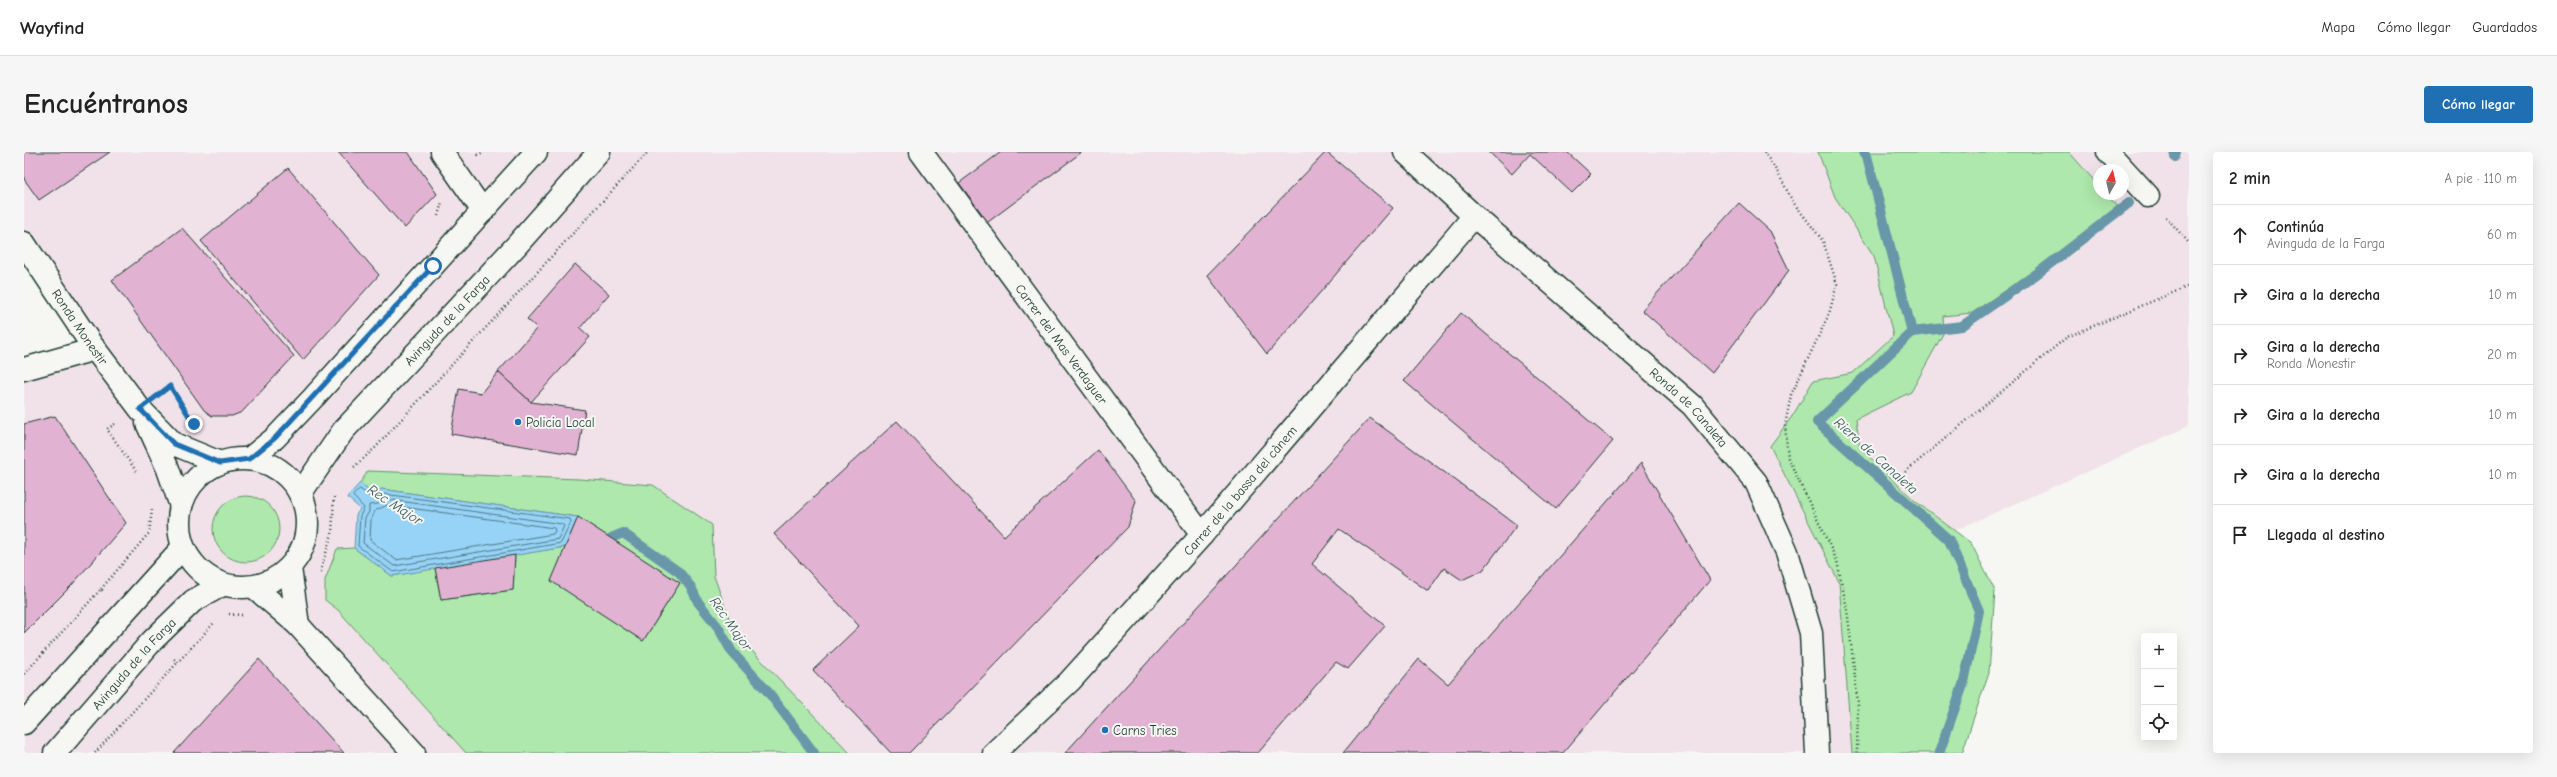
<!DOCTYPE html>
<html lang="es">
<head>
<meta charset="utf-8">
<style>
  :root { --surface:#fff; --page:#f6f6f6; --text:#222; --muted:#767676; --line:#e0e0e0; --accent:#1f6fb2 }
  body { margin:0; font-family:"Comic Neue",sans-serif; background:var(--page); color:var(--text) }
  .controls { position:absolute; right:12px; bottom:12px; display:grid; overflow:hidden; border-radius:4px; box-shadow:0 4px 16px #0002 }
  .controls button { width:36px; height:36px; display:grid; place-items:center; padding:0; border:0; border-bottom:1px solid var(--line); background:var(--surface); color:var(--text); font:20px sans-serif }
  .compass { position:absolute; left:2069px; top:12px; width:36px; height:36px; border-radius:50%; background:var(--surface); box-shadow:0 4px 16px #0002; rotate:8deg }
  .stop { position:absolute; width:12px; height:12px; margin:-9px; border:3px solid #1f6fb2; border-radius:50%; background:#fff }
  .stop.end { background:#1f6fb2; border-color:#fff; box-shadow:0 1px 4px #0008 }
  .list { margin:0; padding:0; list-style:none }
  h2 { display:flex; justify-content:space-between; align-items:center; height:52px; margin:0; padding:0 16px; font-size:17px }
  h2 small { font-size:13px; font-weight:400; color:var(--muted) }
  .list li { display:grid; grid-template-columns:26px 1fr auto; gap:12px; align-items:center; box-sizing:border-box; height:60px; padding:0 16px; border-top:1px solid var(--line) }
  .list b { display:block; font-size:15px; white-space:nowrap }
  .list p { margin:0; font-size:13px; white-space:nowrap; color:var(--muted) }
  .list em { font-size:13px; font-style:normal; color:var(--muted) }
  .icon { flex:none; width:22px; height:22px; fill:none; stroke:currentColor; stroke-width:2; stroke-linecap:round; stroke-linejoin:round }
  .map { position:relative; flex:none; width:2165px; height:601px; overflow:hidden; border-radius:4px }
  header { display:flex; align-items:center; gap:24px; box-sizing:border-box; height:56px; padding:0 20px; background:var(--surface); border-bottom:1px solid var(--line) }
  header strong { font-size:19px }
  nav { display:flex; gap:22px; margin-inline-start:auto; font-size:14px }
  .intro { display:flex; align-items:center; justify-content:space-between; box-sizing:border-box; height:96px; padding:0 24px }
  h1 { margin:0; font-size:28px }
  .button { padding:10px 18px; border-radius:4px; background:var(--accent); color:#fff; font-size:14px; font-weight:700 }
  main { display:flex; gap:24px; padding:0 24px }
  aside { flex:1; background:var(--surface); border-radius:4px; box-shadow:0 4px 16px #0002 }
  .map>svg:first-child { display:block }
  .built { fill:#f0e2e8; fill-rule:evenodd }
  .green { fill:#aee8ac; stroke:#669270 }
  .water { fill:#97d3f7; stroke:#6797a9 }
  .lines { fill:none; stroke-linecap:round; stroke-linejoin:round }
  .shore { stroke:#4f7982; stroke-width:1 }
  .stream { stroke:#6797a9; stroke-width:10 }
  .building { fill:#e2b2d2; stroke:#1f3d34 }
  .minor-casing { stroke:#1f3d34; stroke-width:25 }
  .path { stroke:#1f3d34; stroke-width:2.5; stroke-dasharray:1 3; stroke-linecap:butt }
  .minor { stroke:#f6f6f2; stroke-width:22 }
  .route { stroke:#1f6fb2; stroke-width:5 }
  .poi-dot { fill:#1f6fb2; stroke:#f6f6f2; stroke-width:1.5 }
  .labels { text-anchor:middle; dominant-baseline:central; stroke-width:4; stroke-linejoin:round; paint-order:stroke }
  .street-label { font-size:13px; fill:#1f3d34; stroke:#f6f6f2 }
  .poi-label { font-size:13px; fill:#1f3d34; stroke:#f6f6f2; text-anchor:start }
  .water-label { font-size:14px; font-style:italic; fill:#375b5b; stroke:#f6f6f2 }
</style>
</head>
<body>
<header>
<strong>Wayfind</strong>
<nav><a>Mapa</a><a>Cómo llegar</a><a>Guardados</a></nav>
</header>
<div class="intro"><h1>Encuéntranos</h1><a class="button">Cómo llegar</a></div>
<main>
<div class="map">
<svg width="2165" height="601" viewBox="0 0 2165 601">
  <rect width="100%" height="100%" fill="#f6f6f2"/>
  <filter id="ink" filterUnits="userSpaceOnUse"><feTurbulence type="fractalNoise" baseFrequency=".025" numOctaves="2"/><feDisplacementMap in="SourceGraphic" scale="8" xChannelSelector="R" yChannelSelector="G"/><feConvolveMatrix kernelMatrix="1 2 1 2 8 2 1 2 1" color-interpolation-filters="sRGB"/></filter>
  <g filter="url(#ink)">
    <!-- built -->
    <path class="built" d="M0,0H2165V274L1815,430L1828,601H0V211L67,192L0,91ZM2075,18H2099V42H2075Z"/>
    <!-- green -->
    <g class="green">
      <polygon points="1794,0 2045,0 2075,34 2075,42 2082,42 2097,58 1948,161 1919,164 1920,180 1887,240 1832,267 1836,296 1891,349 1947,391 1971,439 1965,520 1938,601 1828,601 1815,430 1746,294 1769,263 1789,229 1829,221 1869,184 1850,104 1811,45"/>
      <polygon points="344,319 555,327 629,333 688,373 690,424 710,480 826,601 442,601 314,458 301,448 301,428 313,397 330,396 368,424 411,416 417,448 489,438 491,403 541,395 528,429 619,489 656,431 554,365 357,337 351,344 336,331"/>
      <circle cx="222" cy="377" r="33"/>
    </g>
    <!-- water -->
    <polygon class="water" points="336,331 351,344 357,337 554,365 541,395 368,424 330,396 332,363 336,357 323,345"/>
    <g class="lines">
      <!-- shore -->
      <g class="shore">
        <polygon points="336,337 350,347 360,342 546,367 547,370 537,391 369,420 334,394 336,364 340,356 329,344"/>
        <polygon points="361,347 538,372 540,374 534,387 370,414 339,391 341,366 345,360 345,353 354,352"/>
        <polygon points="364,353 530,376 531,379 529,382 372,408 346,388 347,368 351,359"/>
      </g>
      <!-- stream -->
      <g class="stream">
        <polyline points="1840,0 1843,4 1888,180 1793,270 1925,388 1955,459 1940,530 1915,601"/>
        <polyline points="2151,5 2152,0"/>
        <polyline points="1888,180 1938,174 2010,124 2105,51"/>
        <polyline points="587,386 599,381 655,420 667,435 674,450 694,475 708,500 745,541 790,601"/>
      </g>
    </g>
    <!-- building -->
    <g class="building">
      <polygon points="0,0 86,0 15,48 0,27"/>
      <polygon points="314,0 384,0 413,42 381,76"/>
      <polygon points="977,0 1058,0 964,70 935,31"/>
      <polygon points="1302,0 1369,56 1243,202 1183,123"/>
      <polygon points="1465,0 1543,0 1567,22 1548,41 1506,2 1488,22"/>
      <polygon points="264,16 355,123 279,208 177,89"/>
      <polygon points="1715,51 1746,79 1765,118 1688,221 1618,158"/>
      <polygon points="158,76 270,204 218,260 208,264 188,264 180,258 88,128"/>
      <polygon points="551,112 585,142 556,176 566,185 507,250 474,220 513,176 503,167"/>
      <polygon points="1437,161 1589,289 1532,357 1380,229"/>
      <polygon points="474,220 507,250 561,258 554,303 427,282 435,237 457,241"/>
      <polygon points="31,264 102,371 47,434 0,481 0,272"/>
      <polygon points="1346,266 1493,373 1459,418 1438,428 1420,416 1404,439 1315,377 1288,412 1361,474 1324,517 1312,510 1234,601 1041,601"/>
      <polygon points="873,269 980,384 1074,298 1112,349 1104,375 885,601 867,601 789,518 835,474 750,382"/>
      <polygon points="1617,311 1686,428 1539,601 1319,601 1395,507 1424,532"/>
      <polygon points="554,365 656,431 619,489 527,429"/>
      <polygon points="491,403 489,438 417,448 411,416"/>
      <polygon points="235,507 320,601 150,601"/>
    </g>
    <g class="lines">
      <defs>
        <g id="minor">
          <polyline points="418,0 459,59"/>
          <path id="s1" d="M897,0L1178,383"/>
          <path id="s2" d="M1381,0L1450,64L1668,253L1732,330L1763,400L1787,481L1793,601"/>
          <polyline points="2084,0 2124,44"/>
          <path id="s3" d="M0,91L67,192L116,257L150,292L196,311"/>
          <polyline points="0,217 71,197"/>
          <polyline points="123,271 144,317 157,354"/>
          <circle cx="219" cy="371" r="64"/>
          <polyline points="225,307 251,286 290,245 512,0"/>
          <path id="s4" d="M276,342L319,279L492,94L575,0"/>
          <polyline points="266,416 274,473"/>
          <polyline points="230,435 274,473 390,601"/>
          <polyline points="0,571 159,395"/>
          <path id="s5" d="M31,601L128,489L169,449L198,433"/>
          <path id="s6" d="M970,601L1046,529L1178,383L1450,64"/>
        </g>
      </defs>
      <!-- minor casing -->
      <use href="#minor" class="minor-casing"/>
      <!-- path -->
      <g class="path">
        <polyline points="1740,0 1754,21 1769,50 1799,89 1813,132 1805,162 1767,243 1761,273 1764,306 1813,409 1823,457 1834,551 1833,601"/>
        <polyline points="453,3 460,0"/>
        <polyline points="414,64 418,50"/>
        <polyline points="2142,65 2165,91"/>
        <polyline points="138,240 146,234 166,266"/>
        <polyline points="91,272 83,277 112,319"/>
        <polyline points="330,315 351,296 624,0"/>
        <polyline points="1881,320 2043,185 2165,134"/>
        <polyline points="296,420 308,382 310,345"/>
        <polyline points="77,437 125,381 128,358"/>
        <polyline points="205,462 218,463"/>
        <polyline points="150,507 154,510 190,471"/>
        <polyline points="0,522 77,437 80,440"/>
        <polyline points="71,601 154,510"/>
      </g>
      <!-- minor -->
      <use href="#minor" class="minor"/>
    </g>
  </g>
  <g class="lines" filter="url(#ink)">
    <!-- route -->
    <polyline class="route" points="170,272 146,234 116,257 150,292 196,311 225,307 251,286 409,114"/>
  </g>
  <!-- markers -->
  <g class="poi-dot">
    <circle cx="494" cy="270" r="4"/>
    <circle cx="1081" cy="578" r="4"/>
  </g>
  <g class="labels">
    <!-- street labels -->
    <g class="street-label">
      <text stroke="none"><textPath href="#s4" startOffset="228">Avinguda de la Farga</textPath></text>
      <text stroke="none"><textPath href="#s3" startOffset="101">Ronda Monestir</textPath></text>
      <text stroke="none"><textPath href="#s1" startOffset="238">Carrer del Mas Verdaguer</textPath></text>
      <text stroke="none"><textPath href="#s2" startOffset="382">Ronda de Canaleta</textPath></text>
      <text stroke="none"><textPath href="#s6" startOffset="360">Carrer de la bassa del cànem</textPath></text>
      <text stroke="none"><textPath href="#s5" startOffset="119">Avinguda de la Farga</textPath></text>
    </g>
    <!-- poi labels -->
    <g class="poi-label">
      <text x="502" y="270">Policia Local</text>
      <text x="1089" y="578">Carns Tries</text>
    </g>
    <!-- water labels -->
    <g class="water-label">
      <text transform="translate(1852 304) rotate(42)">Riera de Canaleta</text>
      <text transform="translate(371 353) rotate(33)">Rec Major</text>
      <text transform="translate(707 472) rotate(55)">Rec Major</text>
    </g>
  </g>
</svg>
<div class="controls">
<button>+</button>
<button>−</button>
<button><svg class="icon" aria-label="locate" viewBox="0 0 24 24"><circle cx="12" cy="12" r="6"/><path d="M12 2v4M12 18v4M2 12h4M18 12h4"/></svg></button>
</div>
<svg class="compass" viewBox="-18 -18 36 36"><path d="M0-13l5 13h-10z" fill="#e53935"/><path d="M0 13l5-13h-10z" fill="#767676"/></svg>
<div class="stop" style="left:409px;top:114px"></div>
<div class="stop end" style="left:170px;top:272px"></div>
</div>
<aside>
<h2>2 min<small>A pie · 110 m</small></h2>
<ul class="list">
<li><svg class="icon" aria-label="ahead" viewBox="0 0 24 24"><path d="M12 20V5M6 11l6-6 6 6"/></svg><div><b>Continúa</b><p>Avinguda de la Farga</p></div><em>60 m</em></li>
<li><svg class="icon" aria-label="right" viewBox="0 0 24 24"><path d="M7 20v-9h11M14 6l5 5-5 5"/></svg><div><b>Gira a la derecha</b></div><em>10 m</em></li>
<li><svg class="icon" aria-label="right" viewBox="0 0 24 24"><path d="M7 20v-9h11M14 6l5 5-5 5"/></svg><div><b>Gira a la derecha</b><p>Ronda Monestir</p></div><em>20 m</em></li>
<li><svg class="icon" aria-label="right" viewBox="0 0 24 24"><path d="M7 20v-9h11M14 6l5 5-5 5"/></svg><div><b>Gira a la derecha</b></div><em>10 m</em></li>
<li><svg class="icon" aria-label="right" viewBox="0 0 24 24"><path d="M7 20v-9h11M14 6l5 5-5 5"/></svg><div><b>Gira a la derecha</b></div><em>10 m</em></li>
<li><svg class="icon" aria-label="arrive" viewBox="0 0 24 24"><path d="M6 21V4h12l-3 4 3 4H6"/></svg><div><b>Llegada al destino</b></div></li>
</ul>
</aside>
</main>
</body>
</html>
